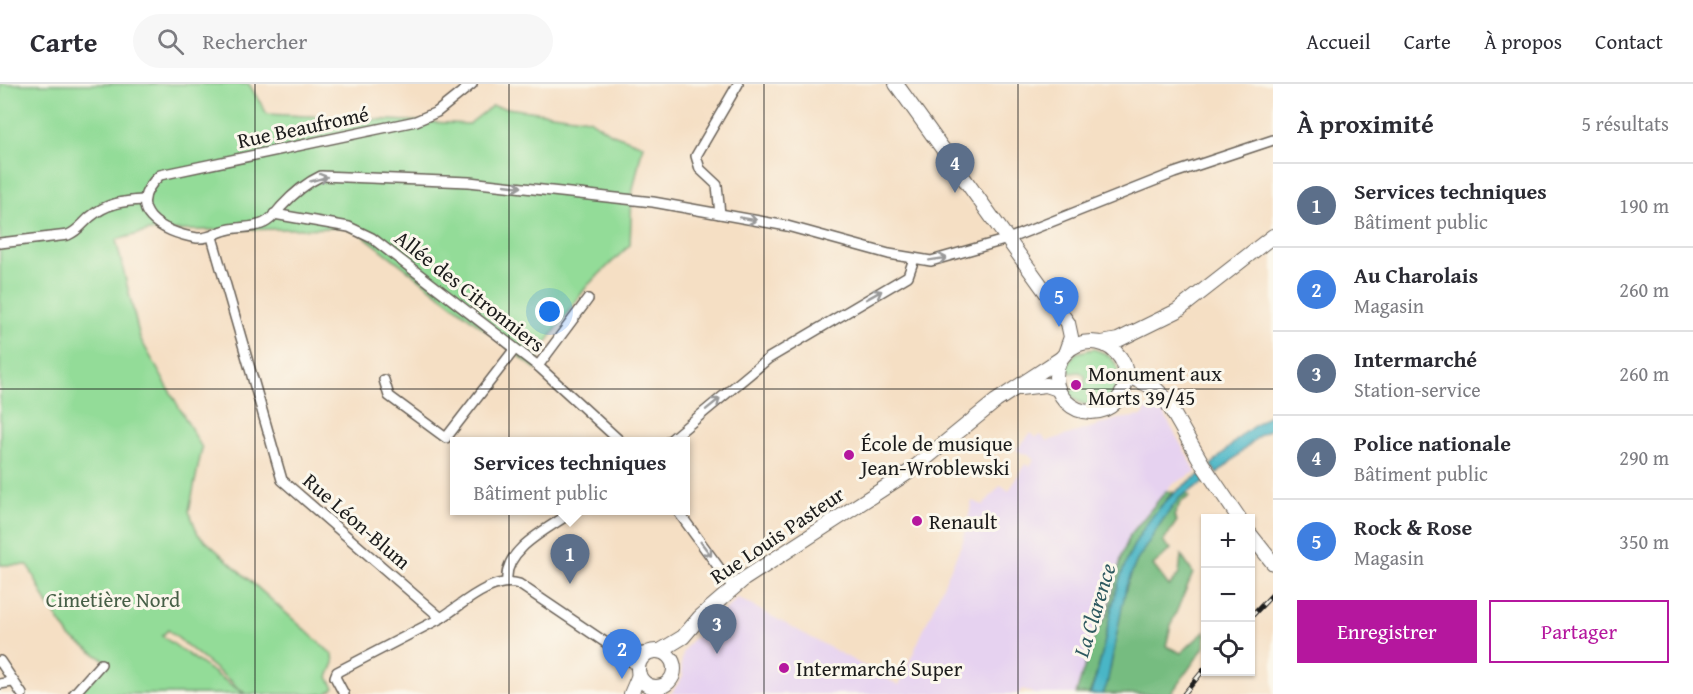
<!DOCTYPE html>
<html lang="fr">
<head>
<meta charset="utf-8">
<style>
  :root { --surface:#fff; --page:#f7f7f7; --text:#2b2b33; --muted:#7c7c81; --line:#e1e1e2; --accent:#b5179e }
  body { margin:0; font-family:"Gentium Book Plus",serif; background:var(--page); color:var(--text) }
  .controls { position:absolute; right:18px; bottom:18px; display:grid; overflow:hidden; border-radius:0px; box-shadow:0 2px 4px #0004 }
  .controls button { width:54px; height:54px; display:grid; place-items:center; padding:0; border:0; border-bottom:2px solid var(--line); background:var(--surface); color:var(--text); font:30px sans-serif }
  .you { position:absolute; left:550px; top:228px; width:21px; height:21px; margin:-15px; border:4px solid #fff; border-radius:50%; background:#1a73e8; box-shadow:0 0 0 9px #1a73e833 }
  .badge { display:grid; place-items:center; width:39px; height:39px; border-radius:50%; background:var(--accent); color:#fff; font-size:20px; font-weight:700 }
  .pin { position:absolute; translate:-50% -50px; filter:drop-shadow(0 2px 3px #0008) }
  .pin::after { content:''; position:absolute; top:32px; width:21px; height:18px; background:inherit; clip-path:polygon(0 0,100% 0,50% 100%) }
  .popup { position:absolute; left:450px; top:353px; width:240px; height:78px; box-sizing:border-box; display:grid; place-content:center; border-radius:0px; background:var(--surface); filter:drop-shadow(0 2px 4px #0005); font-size:20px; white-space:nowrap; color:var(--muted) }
  .popup b { font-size:22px; color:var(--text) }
  .popup::after { content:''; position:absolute; left:50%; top:100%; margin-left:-12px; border:12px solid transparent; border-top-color:var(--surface) }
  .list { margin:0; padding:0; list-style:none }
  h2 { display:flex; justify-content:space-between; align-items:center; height:78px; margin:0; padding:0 24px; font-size:26px }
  h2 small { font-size:20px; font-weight:400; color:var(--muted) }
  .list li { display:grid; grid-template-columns:39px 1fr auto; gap:18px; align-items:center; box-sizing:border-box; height:84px; padding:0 24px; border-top:2px solid var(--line) }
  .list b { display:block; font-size:22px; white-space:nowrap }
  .list p { margin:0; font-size:20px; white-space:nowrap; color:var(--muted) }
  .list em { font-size:20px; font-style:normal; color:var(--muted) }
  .actions { display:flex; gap:12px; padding:18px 24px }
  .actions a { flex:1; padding:14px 0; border:2px solid var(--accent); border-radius:0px; text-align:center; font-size:21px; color:var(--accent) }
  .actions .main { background:var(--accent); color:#fff }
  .icon { flex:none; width:33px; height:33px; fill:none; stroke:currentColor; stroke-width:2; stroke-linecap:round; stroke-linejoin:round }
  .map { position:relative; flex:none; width:1273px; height:610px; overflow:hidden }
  header { display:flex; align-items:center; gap:36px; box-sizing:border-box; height:84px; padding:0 30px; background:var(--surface); border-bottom:2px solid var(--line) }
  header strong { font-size:28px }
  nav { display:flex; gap:33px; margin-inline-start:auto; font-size:21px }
  .search { width:420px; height:54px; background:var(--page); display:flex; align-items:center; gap:15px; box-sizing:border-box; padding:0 21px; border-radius:33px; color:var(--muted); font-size:22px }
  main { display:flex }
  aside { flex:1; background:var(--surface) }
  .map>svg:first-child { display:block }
  .built { fill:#e6d2f0 }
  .green { fill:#93dc98; stroke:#587c5a; stroke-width:1.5 }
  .forest { fill:#76bc80; stroke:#496c4e; stroke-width:1.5 }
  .water { fill:#4ab6c6; stroke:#336971; stroke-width:1.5 }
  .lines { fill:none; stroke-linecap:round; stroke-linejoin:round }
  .street-casing { stroke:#686057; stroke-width:12 }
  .secondary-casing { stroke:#686057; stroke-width:16 }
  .street { stroke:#fff; stroke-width:9 }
  .secondary { stroke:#fff; stroke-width:14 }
  .rail-casing { stroke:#1c1c1c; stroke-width:5 }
  .rail { stroke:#fbf7ec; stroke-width:3; stroke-dasharray:9; stroke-linecap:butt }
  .oneway { stroke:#999 }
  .grid { fill:none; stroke:#1c1c1c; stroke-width:1.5; stroke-opacity:0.55 }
  .poi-dot { fill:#b5179e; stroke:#fbf7ec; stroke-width:2 }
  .labels { text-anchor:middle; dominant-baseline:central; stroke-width:6; stroke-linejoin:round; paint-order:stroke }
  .street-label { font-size:21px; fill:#1c1c1c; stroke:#fbf7ec }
  .poi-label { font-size:21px; fill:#1c1c1c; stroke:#fbf7ec; text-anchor:start }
  .park-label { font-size:21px; fill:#465f47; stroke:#fbf7ec }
  .water-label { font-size:22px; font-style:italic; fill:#2e5a60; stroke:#fbf7ec }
</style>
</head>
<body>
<header>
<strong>Carte</strong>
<div class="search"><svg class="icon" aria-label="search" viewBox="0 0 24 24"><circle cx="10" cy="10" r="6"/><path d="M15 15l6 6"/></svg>Rechercher</div>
<nav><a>Accueil</a><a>Carte</a><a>À propos</a><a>Contact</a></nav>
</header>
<main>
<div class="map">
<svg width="1273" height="610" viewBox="0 0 1273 610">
  <rect width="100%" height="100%" fill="#fbf7ec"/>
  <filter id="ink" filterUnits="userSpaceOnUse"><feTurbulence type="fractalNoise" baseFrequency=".0167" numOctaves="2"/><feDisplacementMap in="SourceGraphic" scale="12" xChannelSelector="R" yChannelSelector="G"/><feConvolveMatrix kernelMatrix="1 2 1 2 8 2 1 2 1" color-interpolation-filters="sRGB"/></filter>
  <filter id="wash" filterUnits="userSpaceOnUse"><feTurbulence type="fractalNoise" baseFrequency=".008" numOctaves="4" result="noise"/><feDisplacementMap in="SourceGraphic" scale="24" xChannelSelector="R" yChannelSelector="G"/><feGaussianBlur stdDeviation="1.35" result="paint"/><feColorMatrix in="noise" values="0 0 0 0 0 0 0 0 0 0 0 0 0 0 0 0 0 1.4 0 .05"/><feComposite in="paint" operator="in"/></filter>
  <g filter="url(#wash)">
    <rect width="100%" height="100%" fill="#f5dfc4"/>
    <!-- built -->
    <polygon class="built" points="1158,319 1196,388 1171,401 1130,451 1122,471 1107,531 1094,552 1075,610 1034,610 1023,605 1018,610 671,610 683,592 681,581 683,569 689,559 738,514 899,601 963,457 972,417 983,421 1001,401 1009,407 1025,380 1030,383 1034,375 1027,369 1026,371 1016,366 1031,349 1036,354 1040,351 1048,357 1118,335 1142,332 1148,323 1150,326"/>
    <!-- green -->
    <g class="green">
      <polygon points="0,0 249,0 267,30 469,40 492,22 589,35 610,49 643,61 632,110 630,161 587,202 541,266 536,285 361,150 344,144 149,147 116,156 140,254 202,364 189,427 198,450 333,571 334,579 328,593 334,604 326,610 246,610 168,546 162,552 244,610 78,610 107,578 70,553 47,519 28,481 0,481"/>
      <path d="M1093,265C1148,279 1104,351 1067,308L1084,302L1085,292L1080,288L1070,289L1065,283L1076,269Z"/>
    </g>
    <!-- forest -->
    <g class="forest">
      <path d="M1166,407L1173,408C1152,431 1132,459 1122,489C1107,528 1106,572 1089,610H1076L1094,552L1107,531L1122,471L1130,451Z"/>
      <path d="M1186,408L1189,413L1181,418L1174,432L1177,437L1163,458L1171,465L1153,481L1169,502L1179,490L1181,471L1193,489L1172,538L1166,562L1181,569L1205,547V562L1171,610H1103C1116,575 1116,536 1127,501C1138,468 1159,431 1186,408Z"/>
    </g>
    <!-- water -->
    <g class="water">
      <polygon points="1273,328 1273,344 1260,351 1217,390 1211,381 1243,350"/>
      <path d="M1201,390L1206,397L1180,413L1162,437L1136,478L1126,503L1107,600L1103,610H1090C1106,571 1107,528 1122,489C1137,446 1162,413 1201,390Z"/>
    </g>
  </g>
  <g filter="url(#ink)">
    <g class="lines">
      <defs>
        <g id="street">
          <path d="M472,0L437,28L416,37L160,91C122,126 161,148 197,154C208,155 214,150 223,147C236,142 252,145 264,139C271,136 277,128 281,123C293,110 306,99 321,92L469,98L653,118L787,142L889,170L931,177L1008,155L1174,89L1273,56"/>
          <polyline points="274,130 349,143 372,154 538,282 621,358"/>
          <polyline points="720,130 717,101 700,85 696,72 738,0"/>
          <path d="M212,153L282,396L441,534C463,520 492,492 519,500L627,573L638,585"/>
          <path d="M0,159L68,151C78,147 82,140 90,133C107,119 123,117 144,116"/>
          <polyline points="538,282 588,215"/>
          <polyline points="384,296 389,312 446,354 514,266"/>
          <polyline points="668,358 769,274 908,192 914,175"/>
          <polyline points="677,426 733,503"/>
          <path d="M507,496C504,464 552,443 575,426"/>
          <polyline points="621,569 648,568"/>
          <polyline points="0,577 22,610"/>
          <polyline points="0,600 12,598"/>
          <polyline points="74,610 101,580"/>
          <polyline points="344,610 335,593 337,588 441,534"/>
        </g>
        <g id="secondary">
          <polyline points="896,0 1068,239 1071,253 1066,267"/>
          <circle cx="1091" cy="293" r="35"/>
          <polyline points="1102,259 1118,256 1177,227 1273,152"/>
          <polyline points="1126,291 1155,304 1164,313 1203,381 1239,434"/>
          <polyline points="1020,304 1046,301 1058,305"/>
          <polyline points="1250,450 1273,479"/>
          <circle cx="656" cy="585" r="18"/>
          <polyline points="660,567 683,553 700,533 744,495 909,388 996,317 1060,275"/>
          <polyline points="631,610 639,591"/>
        </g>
      </defs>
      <!-- street casing -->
      <use href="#street" class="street-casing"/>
      <!-- secondary casing -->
      <use href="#secondary" class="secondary-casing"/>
      <!-- street -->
      <use href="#street" class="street"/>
      <!-- secondary -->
      <use href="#secondary" class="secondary"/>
      <defs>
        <g id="rail">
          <polyline points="1250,534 1273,510"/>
          <polyline points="1184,610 1206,583"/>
        </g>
      </defs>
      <!-- rail casing -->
      <use href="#rail" class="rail-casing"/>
      <!-- rail -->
      <use href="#rail" class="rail"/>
    </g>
    <!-- one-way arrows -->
    <defs><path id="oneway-shaft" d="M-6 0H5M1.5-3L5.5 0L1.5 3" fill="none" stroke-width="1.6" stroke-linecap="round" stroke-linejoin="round" transform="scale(1.5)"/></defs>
    <g class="oneway">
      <use href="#oneway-shaft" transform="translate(319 95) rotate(-15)"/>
      <use href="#oneway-shaft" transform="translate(513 102) rotate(6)"/>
      <use href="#oneway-shaft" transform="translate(748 135) rotate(10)"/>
      <use href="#oneway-shaft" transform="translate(938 175) rotate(-9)"/>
      <use href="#oneway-shaft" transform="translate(874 211) rotate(-29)"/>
      <use href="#oneway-shaft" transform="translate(713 320) rotate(-39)"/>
      <use href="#oneway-shaft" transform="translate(706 465) rotate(53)"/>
    </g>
  </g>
  <!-- grid -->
  <path class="grid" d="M255,0V610M509,0V610M764,0V610M1018,0V610M0,305H1273"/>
  <!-- markers -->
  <g class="poi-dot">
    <circle cx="1076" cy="301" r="6"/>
    <circle cx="849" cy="371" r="6"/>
    <circle cx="917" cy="437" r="6"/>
    <circle cx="784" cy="584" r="6"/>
  </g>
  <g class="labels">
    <!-- street labels -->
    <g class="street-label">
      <text transform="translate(303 43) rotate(-12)">Rue Beaufromé</text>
      <text transform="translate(470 207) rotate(38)">Allée des Citronniers</text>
      <text transform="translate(357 437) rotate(41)">Rue Léon-Blum</text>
      <text transform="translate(777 451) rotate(-34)">Rue Louis Pasteur</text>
    </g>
    <!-- poi labels -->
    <g class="poi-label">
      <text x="1088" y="289">Monument aux<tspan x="1088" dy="24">Morts 39/45</tspan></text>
      <text x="861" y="359">École de musique<tspan x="861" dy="24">Jean-Wroblewski</tspan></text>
      <text x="929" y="437">Renault</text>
      <text x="796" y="584">Intermarché Super</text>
    </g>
    <!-- park labels -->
    <g class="park-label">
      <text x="113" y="515">Cimetière Nord</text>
    </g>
    <!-- water labels -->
    <g class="water-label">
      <text transform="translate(1094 526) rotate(-73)">La Clarence</text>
    </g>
  </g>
</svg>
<div class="controls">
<button>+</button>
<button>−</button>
<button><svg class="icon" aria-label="locate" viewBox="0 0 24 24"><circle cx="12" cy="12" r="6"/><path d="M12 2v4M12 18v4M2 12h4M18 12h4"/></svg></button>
</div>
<div class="you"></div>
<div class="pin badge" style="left:570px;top:500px;background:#5c6f8a">1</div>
<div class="popup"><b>Services techniques</b>Bâtiment public</div>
<div class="pin badge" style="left:622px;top:595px;background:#3f7fe0">2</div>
<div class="pin badge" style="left:717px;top:570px;background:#5c6f8a">3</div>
<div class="pin badge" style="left:955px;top:109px;background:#5c6f8a">4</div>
<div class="pin badge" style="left:1059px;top:243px;background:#3f7fe0">5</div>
</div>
<aside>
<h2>À proximité<small>5 résultats</small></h2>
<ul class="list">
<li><span class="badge" style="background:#5c6f8a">1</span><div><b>Services techniques</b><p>Bâtiment public</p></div><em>190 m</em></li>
<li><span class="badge" style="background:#3f7fe0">2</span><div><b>Au Charolais</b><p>Magasin</p></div><em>260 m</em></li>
<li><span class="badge" style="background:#5c6f8a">3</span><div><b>Intermarché</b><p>Station-service</p></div><em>260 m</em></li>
<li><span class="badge" style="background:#5c6f8a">4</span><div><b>Police nationale</b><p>Bâtiment public</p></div><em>290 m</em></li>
<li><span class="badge" style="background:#3f7fe0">5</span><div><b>Rock &amp; Rose</b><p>Magasin</p></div><em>350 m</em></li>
</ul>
<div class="actions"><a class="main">Enregistrer</a><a>Partager</a></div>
</aside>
</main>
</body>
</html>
